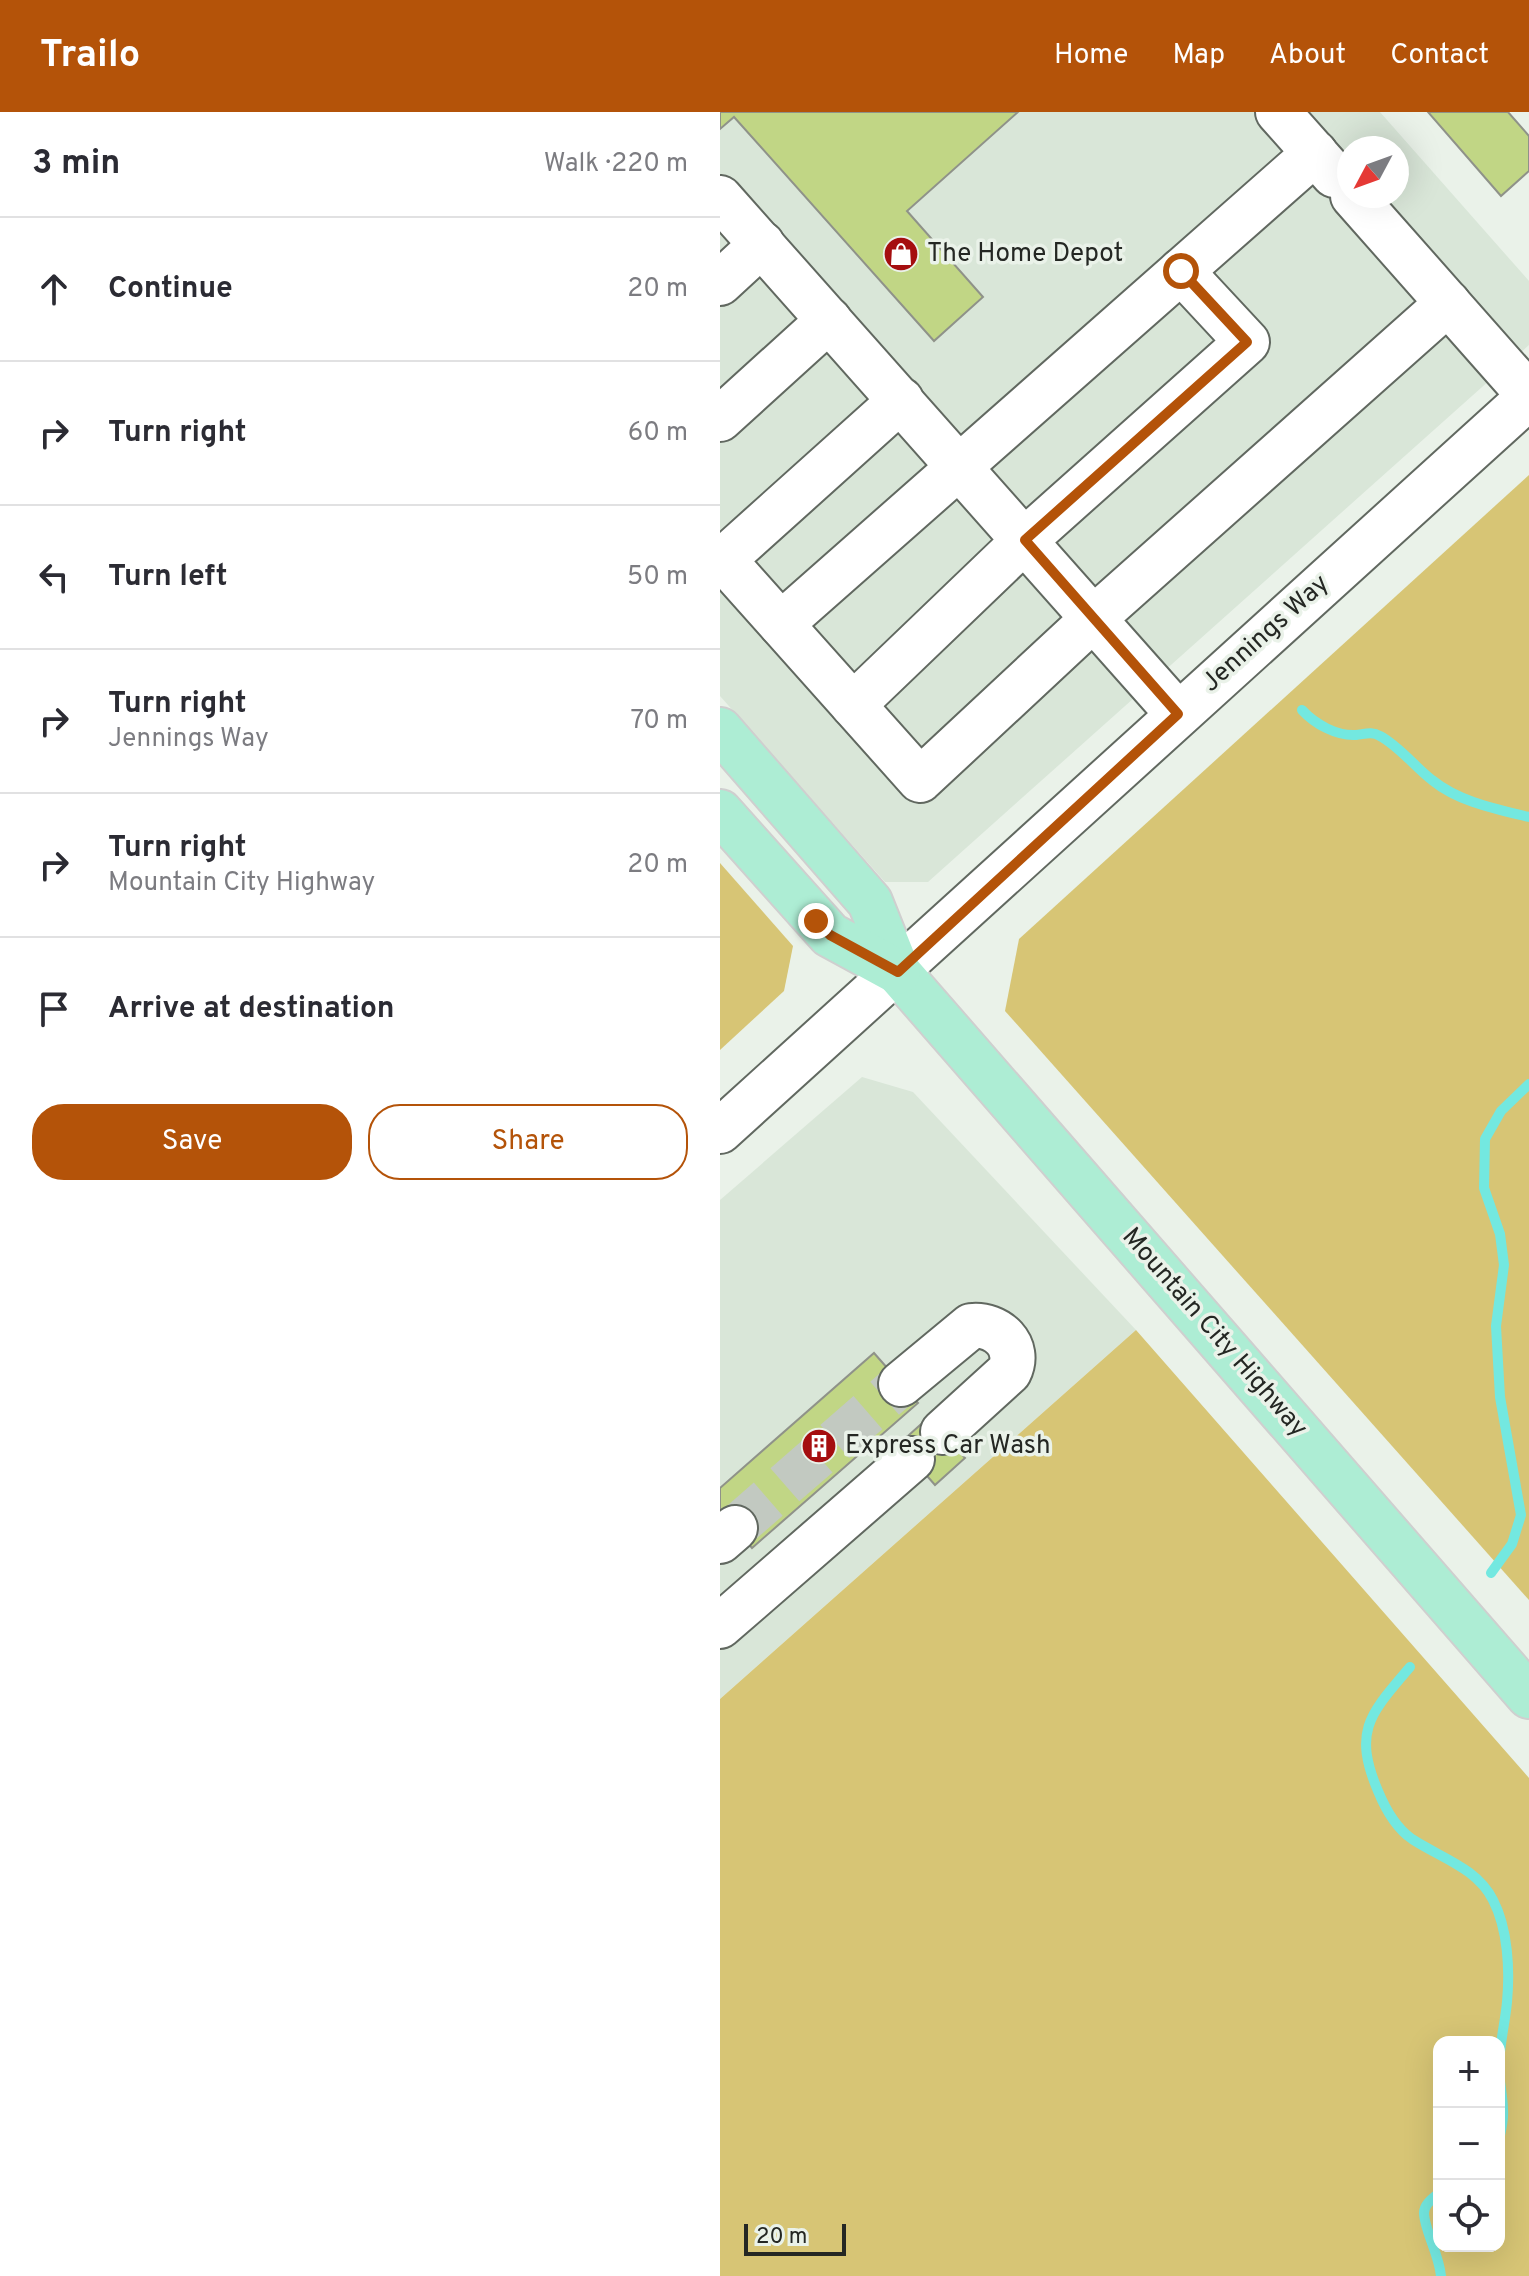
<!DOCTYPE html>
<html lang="en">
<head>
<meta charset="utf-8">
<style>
  :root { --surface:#fff; --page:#f7f7f7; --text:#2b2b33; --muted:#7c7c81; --line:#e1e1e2; --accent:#b45309 }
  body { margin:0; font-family:Overpass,sans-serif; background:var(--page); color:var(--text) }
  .controls { position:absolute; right:24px; bottom:24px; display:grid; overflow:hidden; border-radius:16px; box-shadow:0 8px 32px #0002 }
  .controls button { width:72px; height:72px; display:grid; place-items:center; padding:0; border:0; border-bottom:2px solid var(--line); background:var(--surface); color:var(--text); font:40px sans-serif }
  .compass { position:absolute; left:617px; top:24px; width:72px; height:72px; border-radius:50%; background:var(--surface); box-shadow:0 8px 32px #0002; rotate:229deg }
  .scale { position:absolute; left:24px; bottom:20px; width:102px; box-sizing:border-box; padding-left:8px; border:4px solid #242723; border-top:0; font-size:22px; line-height:28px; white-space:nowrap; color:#242723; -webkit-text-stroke:6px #eaf2e9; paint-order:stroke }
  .stop { position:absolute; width:24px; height:24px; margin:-18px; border:6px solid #b45309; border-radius:50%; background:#fff }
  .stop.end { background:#b45309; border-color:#fff; box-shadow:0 2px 8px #0008 }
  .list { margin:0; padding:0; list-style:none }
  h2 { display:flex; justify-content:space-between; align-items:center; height:104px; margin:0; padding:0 32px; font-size:34px }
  h2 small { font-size:26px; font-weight:400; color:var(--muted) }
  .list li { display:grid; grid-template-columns:52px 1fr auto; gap:24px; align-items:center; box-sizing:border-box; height:144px; padding:0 32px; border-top:2px solid var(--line) }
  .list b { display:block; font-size:30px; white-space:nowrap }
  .list p { margin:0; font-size:26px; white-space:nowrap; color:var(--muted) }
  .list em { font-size:26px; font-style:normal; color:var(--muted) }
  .actions { display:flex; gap:16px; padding:24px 32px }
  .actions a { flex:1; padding:18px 0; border:2px solid var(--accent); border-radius:32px; text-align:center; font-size:28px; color:var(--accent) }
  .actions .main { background:var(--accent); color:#fff }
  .icon { flex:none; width:44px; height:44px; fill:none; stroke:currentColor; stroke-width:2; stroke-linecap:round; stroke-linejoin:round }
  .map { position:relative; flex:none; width:809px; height:2164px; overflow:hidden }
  header { display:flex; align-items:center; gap:48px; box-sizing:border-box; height:112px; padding:0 40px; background:var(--accent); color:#fff }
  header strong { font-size:38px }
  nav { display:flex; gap:44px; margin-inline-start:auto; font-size:28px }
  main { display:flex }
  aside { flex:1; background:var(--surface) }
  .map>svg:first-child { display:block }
  .built { fill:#d9e6d8; fill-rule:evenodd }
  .green { fill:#d7c575; fill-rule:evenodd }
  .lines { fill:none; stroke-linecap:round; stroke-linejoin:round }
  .stream { stroke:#73e8e0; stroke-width:10 }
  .building { fill:#c1d685; stroke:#8f9289; stroke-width:2 }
  .minor-tunnel { stroke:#c2c9c1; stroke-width:44; stroke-dasharray:44 22; stroke-linecap:butt }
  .minor-casing { stroke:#616860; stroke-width:48 }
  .major-casing { stroke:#cfcfcf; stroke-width:48 }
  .minor { stroke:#fff; stroke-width:44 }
  .major { stroke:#adedd4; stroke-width:44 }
  .route { stroke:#b45309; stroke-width:10 }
  .labels { text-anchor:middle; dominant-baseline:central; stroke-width:7; stroke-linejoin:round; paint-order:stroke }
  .poi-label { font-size:26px; fill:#242723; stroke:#eaf2e9; text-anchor:start }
  .street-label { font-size:26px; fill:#242723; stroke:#eaf2e9 }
</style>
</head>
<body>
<header>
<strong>Trailo</strong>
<nav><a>Home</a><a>Map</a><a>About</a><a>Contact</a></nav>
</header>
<main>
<aside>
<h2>3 min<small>Walk · 220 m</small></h2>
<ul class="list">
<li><svg class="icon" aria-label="ahead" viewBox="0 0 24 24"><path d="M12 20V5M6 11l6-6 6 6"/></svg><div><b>Continue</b></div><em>20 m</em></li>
<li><svg class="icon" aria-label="right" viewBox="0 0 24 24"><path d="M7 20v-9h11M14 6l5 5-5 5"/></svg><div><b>Turn right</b></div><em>60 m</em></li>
<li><svg class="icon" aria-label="left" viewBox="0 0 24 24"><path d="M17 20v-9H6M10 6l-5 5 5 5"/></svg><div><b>Turn left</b></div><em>50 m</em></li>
<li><svg class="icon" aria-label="right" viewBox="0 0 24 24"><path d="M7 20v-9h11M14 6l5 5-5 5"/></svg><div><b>Turn right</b><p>Jennings Way</p></div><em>70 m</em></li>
<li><svg class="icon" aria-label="right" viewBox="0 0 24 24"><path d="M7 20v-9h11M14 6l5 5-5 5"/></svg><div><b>Turn right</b><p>Mountain City Highway</p></div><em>20 m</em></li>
<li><svg class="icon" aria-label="arrive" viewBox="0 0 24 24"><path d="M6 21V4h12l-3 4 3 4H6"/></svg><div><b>Arrive at destination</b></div></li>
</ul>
<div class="actions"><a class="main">Save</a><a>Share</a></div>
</aside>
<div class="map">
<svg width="809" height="2164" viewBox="0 0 809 2164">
  <rect width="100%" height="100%" fill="#eaf2e9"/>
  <!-- built -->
  <g class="built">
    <path d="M0,0H660L809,169V233L208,770H165L0,584ZM629,36H677V84H629Z"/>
    <polygon points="142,965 193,980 416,1218 0,1587 0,1088"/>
  </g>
  <!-- green -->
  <g class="green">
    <polygon points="809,363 809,1488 285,899 299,827"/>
    <polygon points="0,751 73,834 64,879 0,938"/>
    <path d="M416,1218L809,1666V2164H0V1587ZM779,1930V2134H719V1930Z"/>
  </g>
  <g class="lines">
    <!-- stream -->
    <g class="stream">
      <path d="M582,598C595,612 616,624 636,623C645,622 652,619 660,624C679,634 695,655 712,668C739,690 776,697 809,705"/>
      <polyline points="771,1461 792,1432 801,1403 780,1285 776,1214 784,1153 780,1122 764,1076 765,1027 781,999 809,972"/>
      <path d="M690,1555C651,1601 632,1618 658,1679C665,1696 676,1716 692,1727C721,1746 757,1756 773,1788C788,1817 790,1858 787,1890C785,1912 779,1934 779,1956C779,1970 783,1984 783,1998C784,2008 781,2019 779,2028"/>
      <path d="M719,2081C713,2086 704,2092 704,2101C704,2117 719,2142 721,2164"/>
    </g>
  </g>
  <!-- building -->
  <g class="building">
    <polygon points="0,0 298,0 187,99 263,185 214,229 14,5 0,17"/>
    <polygon points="708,0 788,0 809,24 809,59 781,84"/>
    <polygon points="154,1241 198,1291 32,1436 0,1398 0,1376"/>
    <polygon points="209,1305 245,1346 215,1373 179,1332"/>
  </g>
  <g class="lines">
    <!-- minor-tunnel -->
    <polyline class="minor-tunnel" points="15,1416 181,1272"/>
    <defs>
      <g id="minor">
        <polyline points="558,0 614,63"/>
        <polyline points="633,84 809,283"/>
        <polyline points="0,86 458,602"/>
        <polyline points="0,171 42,132"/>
        <polyline points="0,307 109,208"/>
        <polyline points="0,444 200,668 374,506 728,191"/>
        <polyline points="3,448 181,288"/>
        <polyline points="61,512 595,41"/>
        <polyline points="133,593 305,428 527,230 461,159"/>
        <polyline points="0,1019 809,285"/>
        <path d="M181,1272L251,1214C277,1211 302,1234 289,1260L223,1320"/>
        <polyline points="0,1429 15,1416"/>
        <polyline points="0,1514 192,1347"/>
      </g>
      <g id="major">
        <polyline points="0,618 150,790 178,860 809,1584"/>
        <polyline points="0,700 110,823 178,860"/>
      </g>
    </defs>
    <!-- minor casing -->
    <use href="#minor" class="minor-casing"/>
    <!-- major casing -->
    <use href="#major" class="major-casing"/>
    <!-- minor -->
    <use href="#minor" class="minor"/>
    <!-- major -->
    <use href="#major" class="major"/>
  </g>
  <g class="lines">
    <!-- route -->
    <polyline class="route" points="96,809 110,823 178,860 458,602 305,428 527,230 461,159"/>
  </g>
  <!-- icons -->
  <defs>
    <symbol id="shop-disc" viewBox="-11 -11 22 22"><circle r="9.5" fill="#a50e0f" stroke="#eaf2e9"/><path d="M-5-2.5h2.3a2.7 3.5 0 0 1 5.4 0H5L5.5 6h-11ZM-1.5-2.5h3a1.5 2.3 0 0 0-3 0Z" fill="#fff"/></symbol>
    <symbol id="building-disc" viewBox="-11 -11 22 22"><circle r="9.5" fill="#a50e0f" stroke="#eaf2e9"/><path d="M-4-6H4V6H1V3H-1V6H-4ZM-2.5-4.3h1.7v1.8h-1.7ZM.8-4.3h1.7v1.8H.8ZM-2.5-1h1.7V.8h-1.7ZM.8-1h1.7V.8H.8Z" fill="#fff"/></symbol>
  </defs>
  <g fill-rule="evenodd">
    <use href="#shop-disc" x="161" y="122" width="40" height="40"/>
    <use href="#building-disc" x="79" y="1314" width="40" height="40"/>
  </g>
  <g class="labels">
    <!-- poi labels -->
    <g class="poi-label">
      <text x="207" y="142">The Home Depot</text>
      <text x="125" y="1334">Express Car Wash</text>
    </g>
    <!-- street labels -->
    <g class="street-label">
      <text transform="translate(546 522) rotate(-42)">Jennings Way</text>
      <text transform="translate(494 1221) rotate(49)">Mountain City Highway</text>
    </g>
  </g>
</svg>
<div class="controls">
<button>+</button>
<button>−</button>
<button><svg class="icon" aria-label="locate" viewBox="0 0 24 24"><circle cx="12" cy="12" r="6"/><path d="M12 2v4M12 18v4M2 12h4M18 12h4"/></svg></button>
</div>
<svg class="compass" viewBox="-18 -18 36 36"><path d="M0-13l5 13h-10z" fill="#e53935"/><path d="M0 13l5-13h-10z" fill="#7c7c81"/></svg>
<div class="scale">20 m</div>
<div class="stop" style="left:461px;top:159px"></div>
<div class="stop end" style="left:96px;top:809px"></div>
</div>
</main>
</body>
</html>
